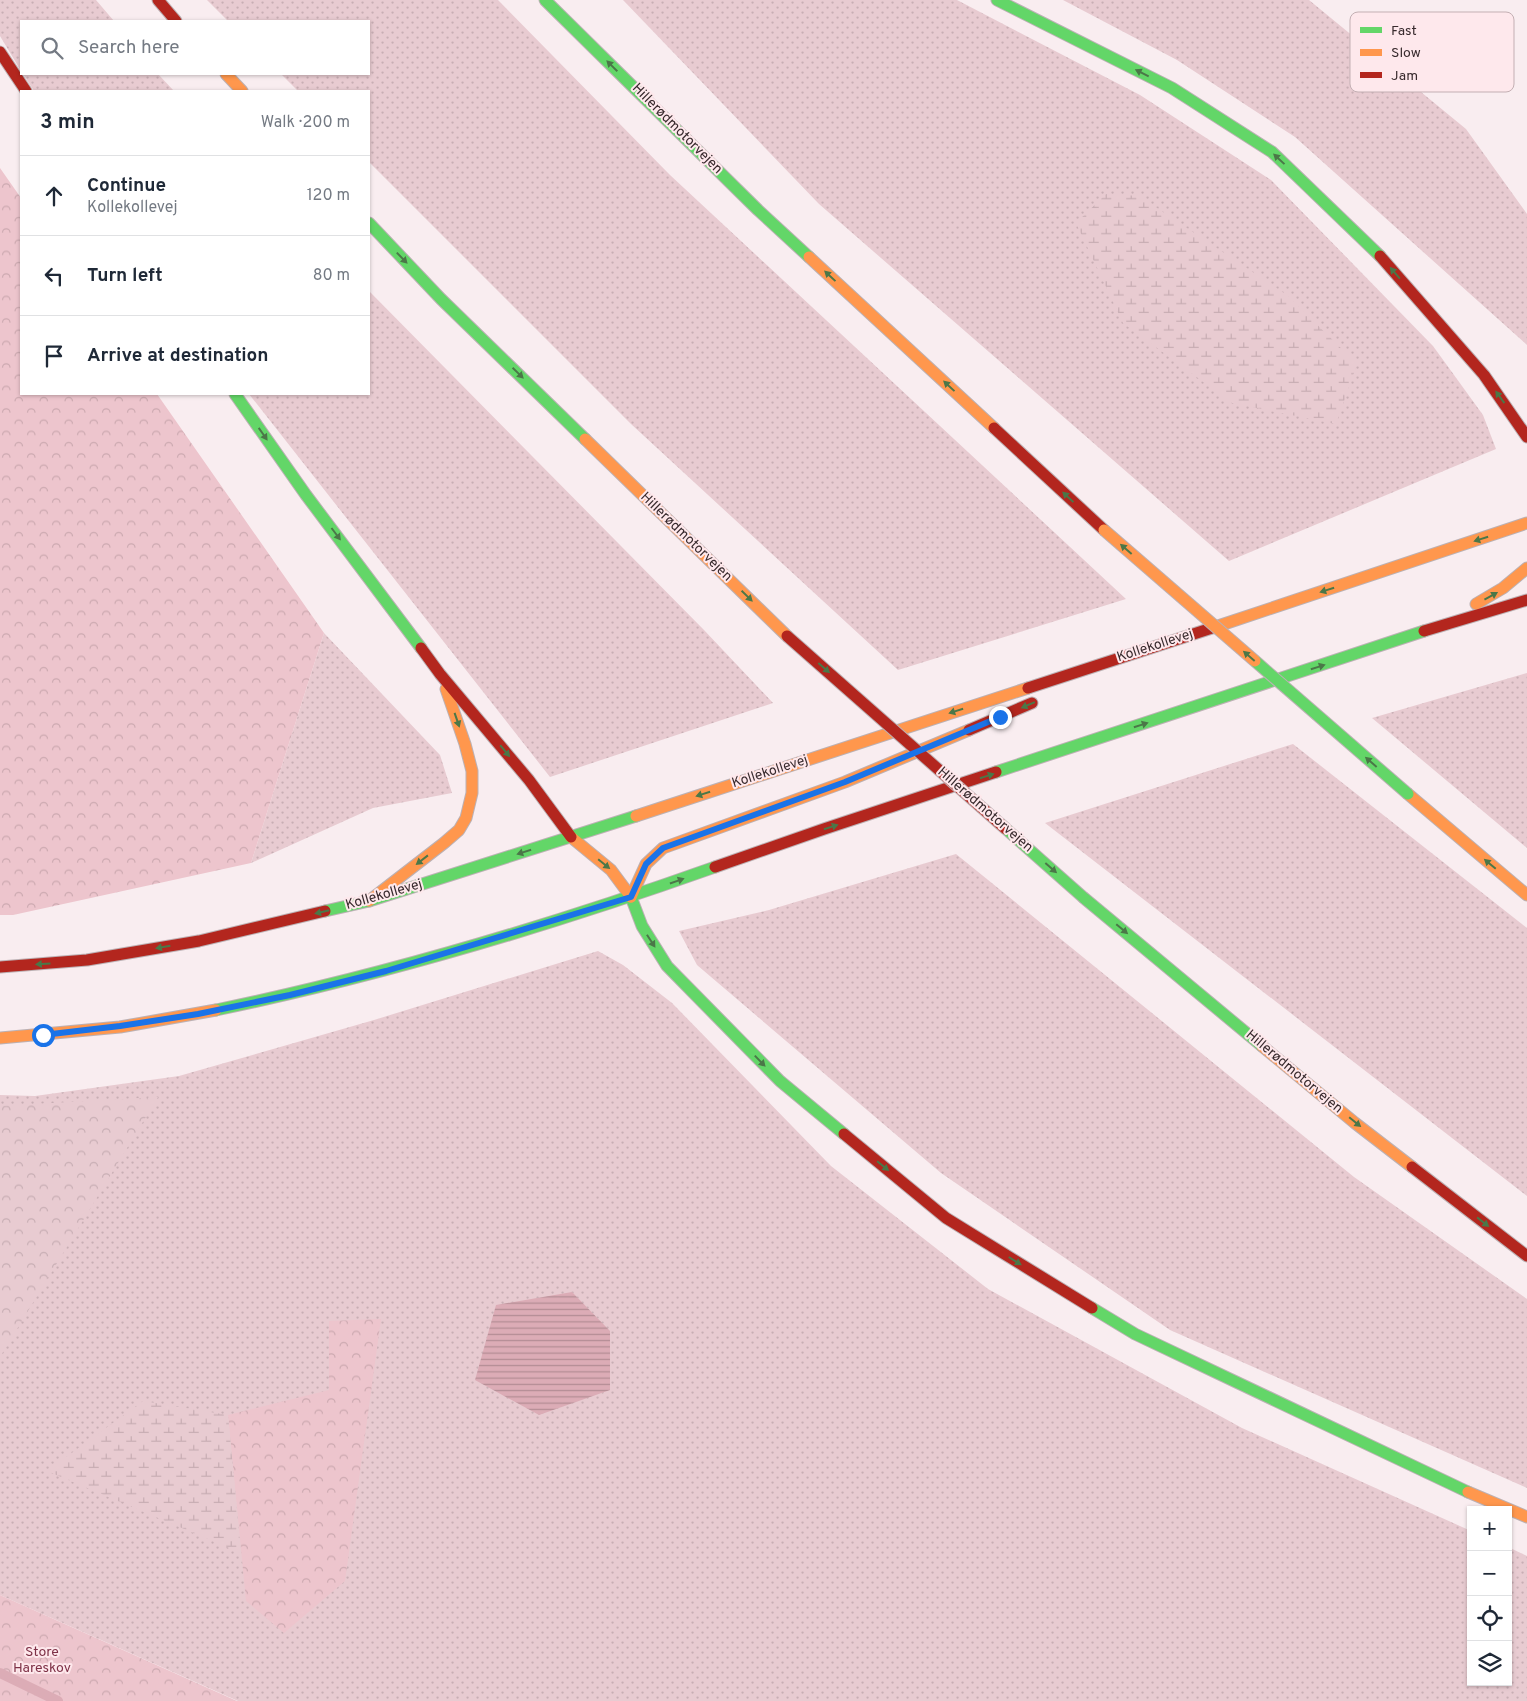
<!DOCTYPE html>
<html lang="en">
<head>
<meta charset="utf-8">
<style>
  :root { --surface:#fff; --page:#f6f6f7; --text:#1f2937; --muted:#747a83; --line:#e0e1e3 }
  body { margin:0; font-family:Overpass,sans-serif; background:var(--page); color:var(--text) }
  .controls { position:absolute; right:15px; bottom:15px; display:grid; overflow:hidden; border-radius:0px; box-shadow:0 1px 4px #0004 }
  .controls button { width:45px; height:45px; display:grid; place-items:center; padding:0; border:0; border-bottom:1px solid var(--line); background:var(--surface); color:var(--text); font:25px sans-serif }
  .stop { position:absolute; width:15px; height:15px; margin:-11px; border:4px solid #1a73e8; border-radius:50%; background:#fff }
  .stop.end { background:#1a73e8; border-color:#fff; box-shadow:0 1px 5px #0008 }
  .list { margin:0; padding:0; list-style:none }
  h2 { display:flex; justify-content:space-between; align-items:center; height:65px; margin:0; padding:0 20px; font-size:21px }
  h2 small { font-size:16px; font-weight:400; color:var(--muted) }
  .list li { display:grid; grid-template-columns:32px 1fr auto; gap:15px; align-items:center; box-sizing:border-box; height:80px; padding:0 20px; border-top:1px solid var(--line) }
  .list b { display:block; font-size:19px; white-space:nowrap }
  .list p { margin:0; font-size:16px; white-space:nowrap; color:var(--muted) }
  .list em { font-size:16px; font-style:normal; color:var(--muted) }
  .icon { flex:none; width:28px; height:28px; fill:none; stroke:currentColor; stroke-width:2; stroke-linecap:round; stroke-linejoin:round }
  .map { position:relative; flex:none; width:1527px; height:1701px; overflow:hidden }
  .search { position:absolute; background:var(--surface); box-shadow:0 1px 4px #0004; left:20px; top:20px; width:350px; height:55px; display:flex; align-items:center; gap:12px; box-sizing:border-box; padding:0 18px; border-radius:0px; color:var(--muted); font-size:19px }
  .panel { position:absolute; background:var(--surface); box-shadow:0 1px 4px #0004; left:20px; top:90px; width:350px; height:305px; border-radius:0px }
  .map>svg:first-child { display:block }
  .grass { fill:url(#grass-dots) }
  .forest { fill:url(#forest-crowns) }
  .wetland { fill:url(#wetland-marsh) }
  .park { fill:url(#park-crowns) }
  .water { fill:url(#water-rules) }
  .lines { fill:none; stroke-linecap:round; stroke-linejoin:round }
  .stream { stroke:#dcacb6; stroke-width:10 }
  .fast-casing { stroke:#bcb1b4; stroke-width:13 }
  .slow-casing { stroke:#bcb1b4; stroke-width:13 }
  .jam-casing { stroke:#bcb1b4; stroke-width:13 }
  .fast { stroke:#63d668; stroke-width:11 }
  .slow { stroke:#ff974d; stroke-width:11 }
  .jam { stroke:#b3261e; stroke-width:11 }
  .fast-bridge-casing { stroke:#bcb1b4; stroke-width:13; stroke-linecap:butt }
  .slow-bridge-casing { stroke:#bcb1b4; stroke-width:13; stroke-linecap:butt }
  .jam-bridge-casing { stroke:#bcb1b4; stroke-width:13; stroke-linecap:butt }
  .fast-bridge { stroke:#63d668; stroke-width:11 }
  .slow-bridge { stroke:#ff974d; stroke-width:11 }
  .jam-bridge { stroke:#b3261e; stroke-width:11 }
  .oneway { fill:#4b7748 }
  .route { stroke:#1a73e8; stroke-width:6 }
  .labels { text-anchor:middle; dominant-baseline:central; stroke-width:4; stroke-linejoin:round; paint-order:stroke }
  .street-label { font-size:14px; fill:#382a2d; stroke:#fee8ec }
  .park-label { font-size:14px; fill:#7e3147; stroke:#fee8ec }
  .key { fill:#fee8ec; stroke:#c3afb3; stroke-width:1 }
  .key-label { font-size:14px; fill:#382a2d }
</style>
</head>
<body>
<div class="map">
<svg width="1527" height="1701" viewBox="0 0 1527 1701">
  <defs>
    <pattern id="grass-dots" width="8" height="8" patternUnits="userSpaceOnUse" patternTransform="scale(1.25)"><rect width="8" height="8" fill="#e8cbd1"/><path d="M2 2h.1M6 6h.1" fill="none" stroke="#c8aeb4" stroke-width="1.8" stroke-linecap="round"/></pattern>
    <pattern id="forest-crowns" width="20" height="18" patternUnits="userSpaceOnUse" patternTransform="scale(1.25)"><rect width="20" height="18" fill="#edc5cd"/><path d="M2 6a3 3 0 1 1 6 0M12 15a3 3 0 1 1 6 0" fill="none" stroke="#cca9b0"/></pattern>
    <pattern id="wetland-marsh" width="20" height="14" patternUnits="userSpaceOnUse" patternTransform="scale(1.25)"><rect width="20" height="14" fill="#e8cbd1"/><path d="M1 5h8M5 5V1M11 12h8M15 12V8" fill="none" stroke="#c8aeb4"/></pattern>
    <pattern id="park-crowns" width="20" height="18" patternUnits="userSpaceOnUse" patternTransform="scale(1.25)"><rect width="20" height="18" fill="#e8cbd1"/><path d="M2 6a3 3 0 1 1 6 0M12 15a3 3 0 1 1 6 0" fill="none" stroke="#c8aeb4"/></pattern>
    <pattern id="water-rules" width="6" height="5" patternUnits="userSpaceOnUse" patternTransform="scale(1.25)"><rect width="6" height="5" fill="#dcacb6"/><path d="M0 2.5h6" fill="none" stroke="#b38c94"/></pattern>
  </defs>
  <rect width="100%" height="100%" fill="#f9edf0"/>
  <!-- grass -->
  <g class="grass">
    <polygon points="0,0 96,0 114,21 21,21 21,71 0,36"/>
    <polygon points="207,0 498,0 670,175 1126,599 898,670 631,424 369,162 369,91 298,91 281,74 369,74 369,21 228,21"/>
    <polygon points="623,0 957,0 1140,95 1271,180 1433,346 1483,415 1496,449 1229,561 819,204"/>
    <polygon points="1063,0 1309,0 1466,129 1527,214 1527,345 1295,137 1177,60"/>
    <polygon points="23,74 158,74 174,91 34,91"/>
    <polygon points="369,291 704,630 773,703 550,777 249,394 369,394"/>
    <polygon points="324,633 440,755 452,793 373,808 251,863"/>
    <polygon points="1527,673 1527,848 1372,718"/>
    <polygon points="1293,744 1527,928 1527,1196 1045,823"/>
    <polygon points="956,854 1354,1177 1527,1299 1527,1488 1170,1330 941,1173 697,965 679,931 769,910"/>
    <polygon points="598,951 623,965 672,1003 831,1166 988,1289 1242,1428 1471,1531 1471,1682 1508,1682 1508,1547 1527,1556 1527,1701 238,1701 0,1595 0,1095 35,1096 179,1076 374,1020"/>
  </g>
  <!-- forest -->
  <g class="forest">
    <polygon points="0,168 21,198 21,394 157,394 324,633 251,863 13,915 0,915"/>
    <polygon points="381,1319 345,1581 284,1633 246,1601 228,1415 329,1390 329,1321"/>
    <polygon points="0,1595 237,1701 0,1701"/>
  </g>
  <!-- wetland -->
  <g class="wetland">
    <polygon points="1106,194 1139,196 1287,295 1357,364 1336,424 1232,403 1123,323 1076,223"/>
    <polygon points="143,1401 228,1415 241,1553 47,1471"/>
  </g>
  <!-- park -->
  <polygon class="park" points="158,1097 0,1357 0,1106"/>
  <!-- water -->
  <polygon class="water" points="572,1292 610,1331 610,1390 539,1415 475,1380 496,1305"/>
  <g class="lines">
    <!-- stream -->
    <polyline class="stream" points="0,1673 58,1701"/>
    <defs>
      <g id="fast">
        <polyline points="545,0 758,210 809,257"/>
        <polyline points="997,0 1172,88 1272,152 1380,256"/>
        <polyline points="369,223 441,299 585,439"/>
        <polyline points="235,394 306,495 421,648"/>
        <polyline points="996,772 1424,631"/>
        <polyline points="631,897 642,926 667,966 780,1081 844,1134"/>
        <polyline points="1084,898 1262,1046"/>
        <polyline points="325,911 369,901 636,816"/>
        <path d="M216,1010C385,975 552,925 715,867"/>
        <polyline points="1092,1308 1135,1334 1468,1492"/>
      </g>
      <g id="slow">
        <polyline points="226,74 242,91"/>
        <polyline points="809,257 994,428"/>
        <polyline points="585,439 787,636"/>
        <polyline points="1476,604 1503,588 1527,568"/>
        <polyline points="1215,627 1527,523"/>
        <polyline points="1408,794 1527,895"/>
        <polyline points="636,816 1028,688"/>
        <polyline points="571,837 611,870 631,897"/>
        <polyline points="631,897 646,864 663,848 845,782 969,730"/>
        <polyline points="369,901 444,843 459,830 466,818 472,793 472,771 465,744 446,689"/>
        <polyline points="0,1038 120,1027 216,1010"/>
        <polyline points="1262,1046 1355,1123 1412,1167"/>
        <polyline points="1468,1492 1527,1517"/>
      </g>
      <g id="jam">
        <polyline points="158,0 176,21"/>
        <polyline points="0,52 26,91"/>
        <polyline points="1380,256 1484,375 1527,437"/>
        <polyline points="994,428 1104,530"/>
        <polyline points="1424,631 1527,600"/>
        <polyline points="421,648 440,674 529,780 571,837"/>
        <polyline points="1028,688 1215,627"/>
        <polyline points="969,730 1032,703"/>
        <polyline points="715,867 824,829 996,772"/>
        <polyline points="0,967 87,960 199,941 325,911"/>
        <polyline points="844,1134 946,1218 1092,1308"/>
        <polyline points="1412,1167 1527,1256"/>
      </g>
    </defs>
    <!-- fast casing -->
    <use href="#fast" class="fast-casing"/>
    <!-- slow casing -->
    <use href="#slow" class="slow-casing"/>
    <!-- jam casing -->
    <use href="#jam" class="jam-casing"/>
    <!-- fast -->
    <use href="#fast" class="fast"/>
    <!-- slow -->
    <use href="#slow" class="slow"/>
    <!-- jam -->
    <use href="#jam" class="jam"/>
    <defs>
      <g id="fast-bridge">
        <polyline points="1255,661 1408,794"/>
        <polyline points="1006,829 1084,898"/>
      </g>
      <polyline id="slow-bridge" points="1104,530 1255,661"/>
      <polyline id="jam-bridge" points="787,636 1006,829"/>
    </defs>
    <!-- fast-bridge casing -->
    <use href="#fast-bridge" class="fast-bridge-casing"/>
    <!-- slow-bridge casing -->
    <use href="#slow-bridge" class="slow-bridge-casing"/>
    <!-- jam-bridge casing -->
    <use href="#jam-bridge" class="jam-bridge-casing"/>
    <!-- fast-bridge -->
    <use href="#fast-bridge" class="fast-bridge"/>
    <!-- slow-bridge -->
    <use href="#slow-bridge" class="slow-bridge"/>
    <!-- jam-bridge -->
    <use href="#jam-bridge" class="jam-bridge"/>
  </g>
  <!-- one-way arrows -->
  <defs><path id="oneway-solid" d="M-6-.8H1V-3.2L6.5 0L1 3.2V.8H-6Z" transform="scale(1.25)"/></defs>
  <g class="oneway">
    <use href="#oneway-solid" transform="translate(612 66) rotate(-135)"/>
    <use href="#oneway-solid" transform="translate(1142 73) rotate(-153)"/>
    <use href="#oneway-solid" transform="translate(1279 159) rotate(-137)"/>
    <use href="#oneway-solid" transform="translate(402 258) rotate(46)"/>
    <use href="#oneway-solid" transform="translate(1395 273) rotate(-131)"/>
    <use href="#oneway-solid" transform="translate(830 276) rotate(-137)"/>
    <use href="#oneway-solid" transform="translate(518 373) rotate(44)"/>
    <use href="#oneway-solid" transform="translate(949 386) rotate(-137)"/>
    <use href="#oneway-solid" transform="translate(1500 397) rotate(-126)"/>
    <use href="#oneway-solid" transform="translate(263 434) rotate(55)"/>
    <use href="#oneway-solid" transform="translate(1068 497) rotate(-137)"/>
    <use href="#oneway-solid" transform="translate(336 534) rotate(53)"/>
    <use href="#oneway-solid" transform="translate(1481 539) rotate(162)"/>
    <use href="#oneway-solid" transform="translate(1126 549) rotate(-139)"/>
    <use href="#oneway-solid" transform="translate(1327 590) rotate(162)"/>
    <use href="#oneway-solid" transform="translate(747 596) rotate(44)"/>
    <use href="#oneway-solid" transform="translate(1491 596) rotate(-29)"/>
    <use href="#oneway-solid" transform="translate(1249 656) rotate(-139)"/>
    <use href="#oneway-solid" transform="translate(1318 667) rotate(-18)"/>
    <use href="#oneway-solid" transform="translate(824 668) rotate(41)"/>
    <use href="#oneway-solid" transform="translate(1028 705) rotate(157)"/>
    <use href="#oneway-solid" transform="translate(956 711) rotate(162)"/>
    <use href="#oneway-solid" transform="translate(457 720) rotate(71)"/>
    <use href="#oneway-solid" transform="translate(1141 725) rotate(-18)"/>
    <use href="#oneway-solid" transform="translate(505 751) rotate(50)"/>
    <use href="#oneway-solid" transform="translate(1371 762) rotate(-139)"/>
    <use href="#oneway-solid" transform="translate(987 776) rotate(-18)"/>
    <use href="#oneway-solid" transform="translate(703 794) rotate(162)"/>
    <use href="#oneway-solid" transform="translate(831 827) rotate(-18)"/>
    <use href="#oneway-solid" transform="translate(524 852) rotate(162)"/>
    <use href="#oneway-solid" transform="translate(422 860) rotate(142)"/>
    <use href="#oneway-solid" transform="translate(604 864) rotate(39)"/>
    <use href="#oneway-solid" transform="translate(1490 864) rotate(-140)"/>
    <use href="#oneway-solid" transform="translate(1051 868) rotate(41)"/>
    <use href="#oneway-solid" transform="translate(677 881) rotate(-19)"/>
    <use href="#oneway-solid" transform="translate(322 912) rotate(167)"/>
    <use href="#oneway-solid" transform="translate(1122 929) rotate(40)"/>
    <use href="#oneway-solid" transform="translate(651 941) rotate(57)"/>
    <use href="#oneway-solid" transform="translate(163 947) rotate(170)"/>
    <use href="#oneway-solid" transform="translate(43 964) rotate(176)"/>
    <use href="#oneway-solid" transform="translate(760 1061) rotate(46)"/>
    <use href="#oneway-solid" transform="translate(1355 1122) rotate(39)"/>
    <use href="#oneway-solid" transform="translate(883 1166) rotate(39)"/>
    <use href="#oneway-solid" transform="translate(1483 1222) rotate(38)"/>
    <use href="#oneway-solid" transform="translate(1015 1261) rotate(32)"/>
  </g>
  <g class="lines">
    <!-- route -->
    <polyline class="route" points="43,1035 120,1026 198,1014 290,995 386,971 631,897 646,864 663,848 845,782 1000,717"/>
  </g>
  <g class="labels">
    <!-- street labels -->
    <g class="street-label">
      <text transform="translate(677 129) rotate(45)">Hillerødmotorvejen</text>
      <text transform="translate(686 537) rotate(44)">Hillerødmotorvejen</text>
      <text transform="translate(1155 646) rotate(-18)">Kollekollevej</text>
      <text transform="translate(770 772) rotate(-18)">Kollekollevej</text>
      <text transform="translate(985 810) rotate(41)">Hillerødmotorvejen</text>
      <text transform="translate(384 895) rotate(-16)">Kollekollevej</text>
      <text transform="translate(1294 1072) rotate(40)">Hillerødmotorvejen</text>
    </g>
    <!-- park labels -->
    <g class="park-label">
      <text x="42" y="1652">Store<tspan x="42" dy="16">Hareskov</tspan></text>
    </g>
  </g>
  <!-- legend -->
  <rect x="1350" y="12" width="164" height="80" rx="8" class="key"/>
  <rect x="1360" y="27" width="22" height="6" fill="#63d668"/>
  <rect x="1360" y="49" width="22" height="7" fill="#ff974d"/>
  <rect x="1360" y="72" width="22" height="6" fill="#b3261e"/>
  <g class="key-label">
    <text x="1391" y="35">Fast</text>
    <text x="1391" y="57">Slow</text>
    <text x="1391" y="80">Jam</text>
  </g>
</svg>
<div class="controls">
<button>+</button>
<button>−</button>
<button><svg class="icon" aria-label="locate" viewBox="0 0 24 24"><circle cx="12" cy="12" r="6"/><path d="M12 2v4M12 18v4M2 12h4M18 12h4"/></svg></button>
<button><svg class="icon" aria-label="layers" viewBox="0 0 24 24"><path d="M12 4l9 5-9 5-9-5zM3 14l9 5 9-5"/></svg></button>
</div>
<div class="stop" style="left:43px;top:1035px"></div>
<div class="stop end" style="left:1000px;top:717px"></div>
<div class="search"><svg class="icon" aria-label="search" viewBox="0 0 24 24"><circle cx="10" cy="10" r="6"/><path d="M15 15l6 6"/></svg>Search here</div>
<section class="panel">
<h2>3 min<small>Walk · 200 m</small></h2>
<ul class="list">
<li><svg class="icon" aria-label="ahead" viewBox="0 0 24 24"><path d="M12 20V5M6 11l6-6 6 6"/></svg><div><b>Continue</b><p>Kollekollevej</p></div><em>120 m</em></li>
<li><svg class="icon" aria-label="left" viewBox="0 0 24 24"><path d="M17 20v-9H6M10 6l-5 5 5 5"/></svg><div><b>Turn left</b></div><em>80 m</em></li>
<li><svg class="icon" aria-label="arrive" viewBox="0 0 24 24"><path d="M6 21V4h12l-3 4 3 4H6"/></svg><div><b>Arrive at destination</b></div></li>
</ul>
</section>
</div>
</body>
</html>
